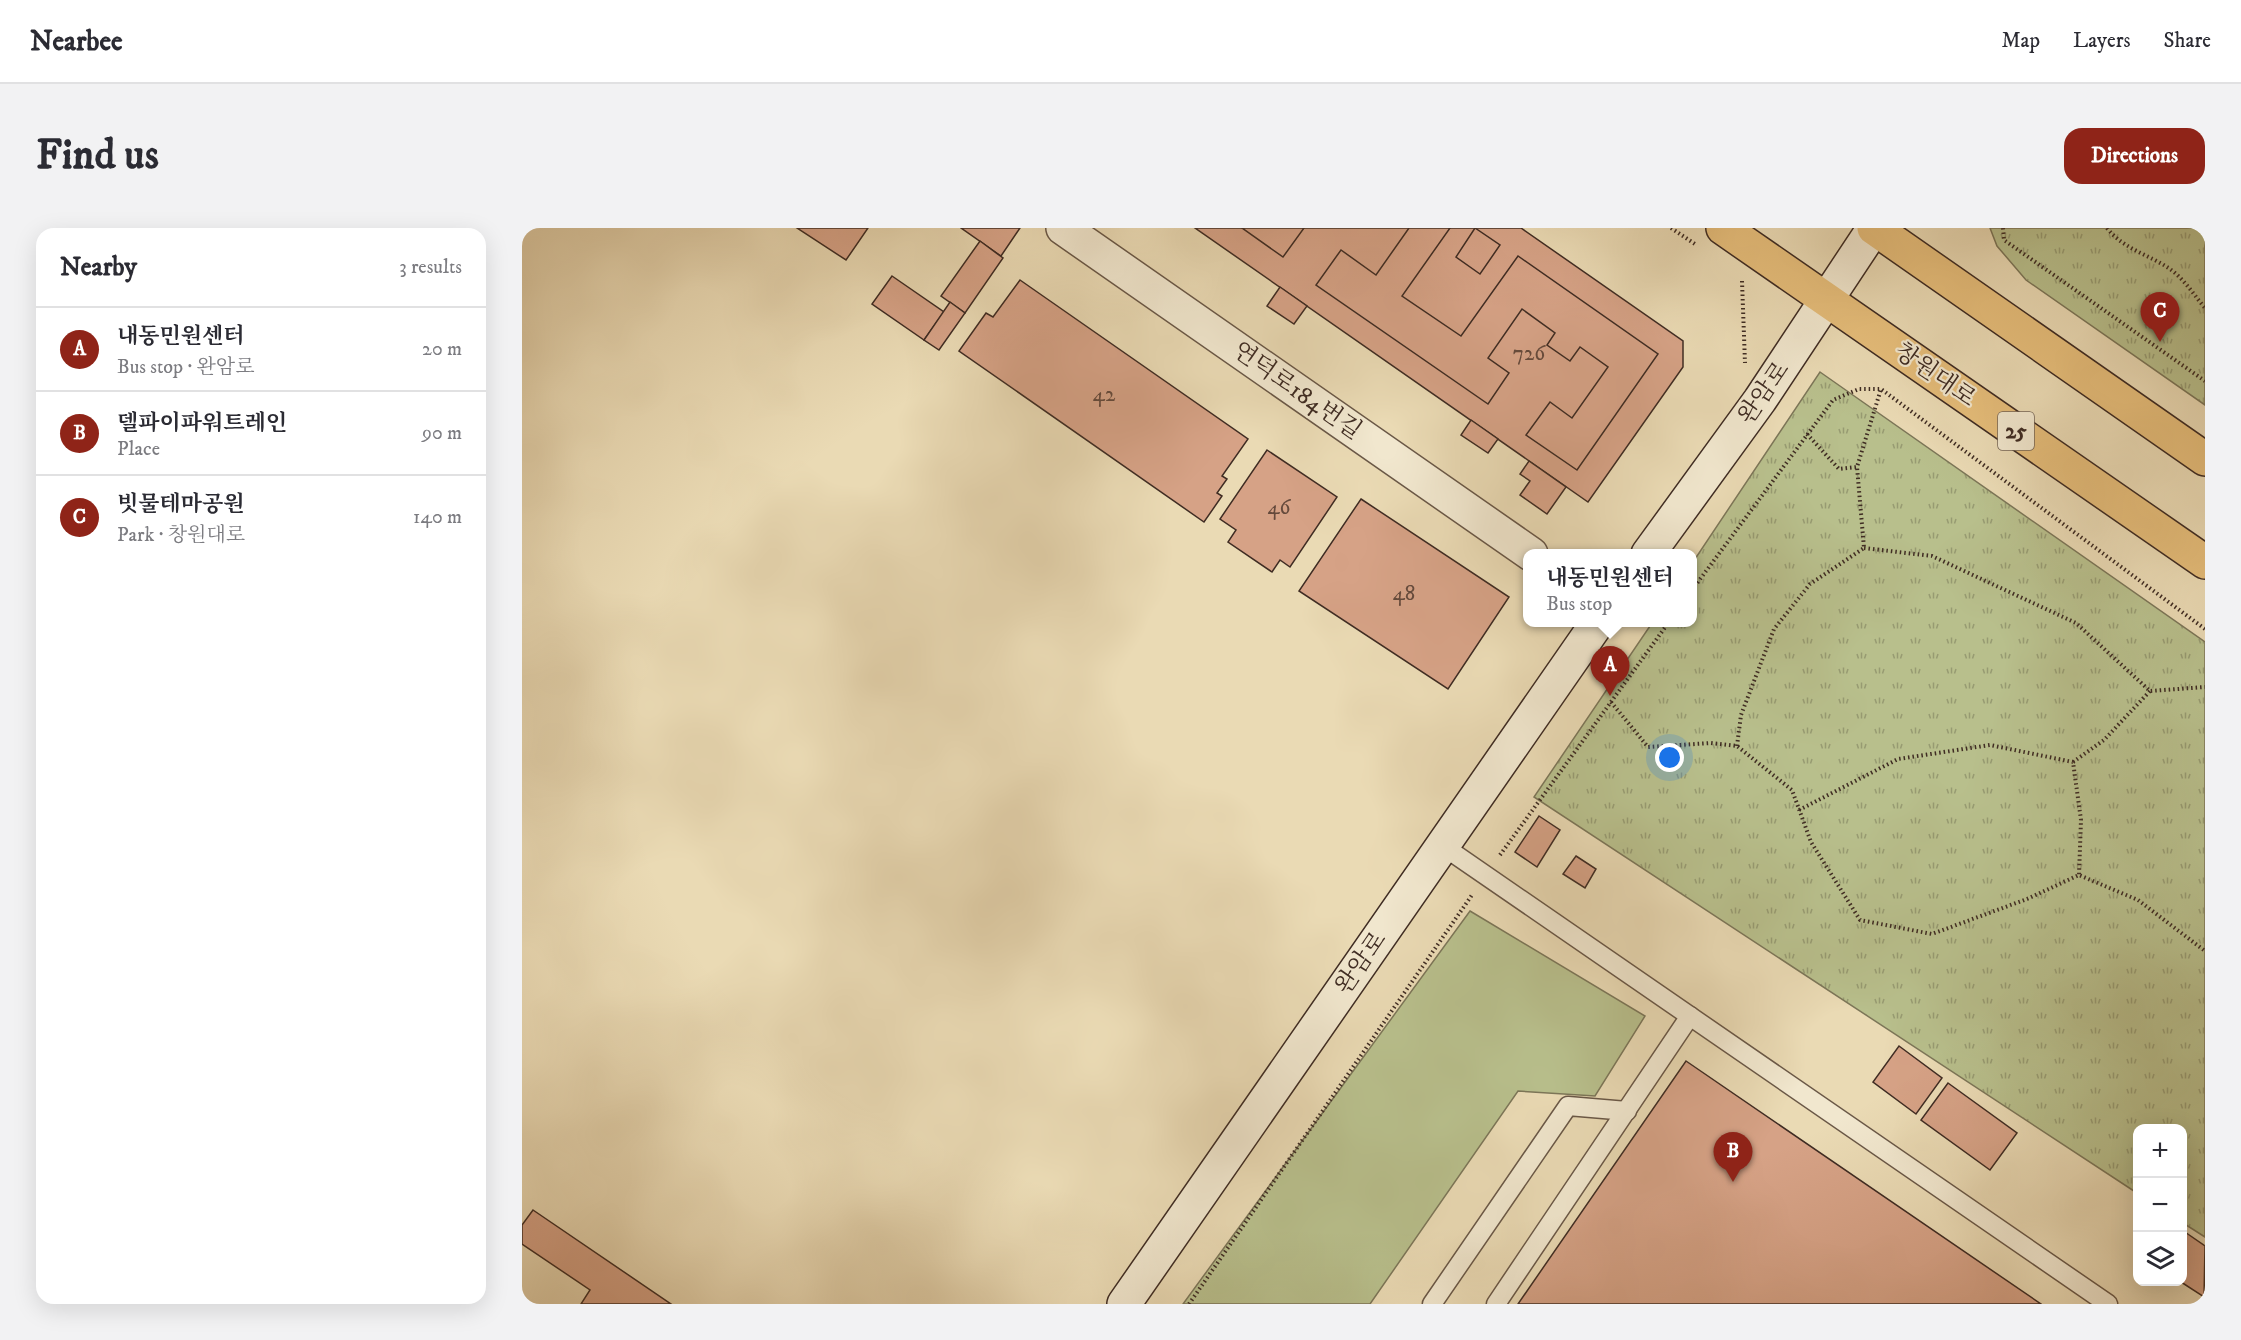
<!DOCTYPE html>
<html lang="en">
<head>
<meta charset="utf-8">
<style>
  :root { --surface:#fff; --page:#f2f2f3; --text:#2b2b33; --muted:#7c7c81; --line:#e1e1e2; --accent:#8f2418 }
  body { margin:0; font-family:"IM FELL DW Pica","Noto Serif KR",serif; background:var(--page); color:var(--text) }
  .controls { position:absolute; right:18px; bottom:18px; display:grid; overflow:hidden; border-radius:12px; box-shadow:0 6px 24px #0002 }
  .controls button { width:54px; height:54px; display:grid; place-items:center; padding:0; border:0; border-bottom:2px solid var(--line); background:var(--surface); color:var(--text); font:30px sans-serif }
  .you { position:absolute; left:1148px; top:530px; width:21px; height:21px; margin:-15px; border:4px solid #fff; border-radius:50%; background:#1a73e8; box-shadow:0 0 0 9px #1a73e833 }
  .badge { display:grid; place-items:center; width:39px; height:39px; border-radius:50%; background:var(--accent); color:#fff; font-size:20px; font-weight:700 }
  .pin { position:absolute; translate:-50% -50px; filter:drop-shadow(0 2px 3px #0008) }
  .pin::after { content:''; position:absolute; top:32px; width:21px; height:18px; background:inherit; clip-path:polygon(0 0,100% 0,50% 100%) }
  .popup { position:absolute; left:1001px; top:321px; width:174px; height:78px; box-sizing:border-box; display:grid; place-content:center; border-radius:12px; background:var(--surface); filter:drop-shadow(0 2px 4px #0005); font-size:20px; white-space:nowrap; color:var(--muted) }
  .popup b { font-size:22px; color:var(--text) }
  .popup::after { content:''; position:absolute; left:50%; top:100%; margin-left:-12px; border:12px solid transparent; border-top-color:var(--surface) }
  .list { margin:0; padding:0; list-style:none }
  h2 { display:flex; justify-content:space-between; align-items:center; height:78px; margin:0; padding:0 24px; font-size:26px }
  h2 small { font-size:20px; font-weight:400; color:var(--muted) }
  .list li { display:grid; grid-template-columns:39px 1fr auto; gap:18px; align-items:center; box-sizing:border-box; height:84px; padding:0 24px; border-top:2px solid var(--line) }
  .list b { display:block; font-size:22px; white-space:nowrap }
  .list p { margin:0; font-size:20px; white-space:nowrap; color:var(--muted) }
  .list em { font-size:20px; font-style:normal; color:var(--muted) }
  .icon { flex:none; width:33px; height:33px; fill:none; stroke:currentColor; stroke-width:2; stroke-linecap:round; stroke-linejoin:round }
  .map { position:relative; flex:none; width:1683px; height:1076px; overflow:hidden; border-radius:18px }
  header { display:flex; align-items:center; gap:36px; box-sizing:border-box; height:84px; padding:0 30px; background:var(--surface); border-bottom:2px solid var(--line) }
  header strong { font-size:28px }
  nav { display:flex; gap:33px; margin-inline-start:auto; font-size:21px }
  .intro { display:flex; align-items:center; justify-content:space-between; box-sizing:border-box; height:144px; padding:0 36px }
  h1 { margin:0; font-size:42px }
  .button { padding:15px 27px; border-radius:18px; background:var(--accent); color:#fff; font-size:21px; font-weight:700 }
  main { display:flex; gap:36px; padding:0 36px }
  aside { flex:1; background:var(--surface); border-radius:18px; box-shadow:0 6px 24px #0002 }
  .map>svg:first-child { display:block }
  .green { fill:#b8bf8c; stroke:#7c7658; stroke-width:1.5 }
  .park { fill:url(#park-tufts); stroke:#7c7658; stroke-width:1.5 }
  .building { fill:#d6a286; stroke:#3f2c23; stroke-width:1.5 }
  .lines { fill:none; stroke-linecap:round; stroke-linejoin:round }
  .lane-casing { stroke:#6a5847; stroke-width:21 }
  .street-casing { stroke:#6a5847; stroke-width:36 }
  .secondary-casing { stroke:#3f2c23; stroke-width:36 }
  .primary-casing { stroke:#3f2c23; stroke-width:36 }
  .path { stroke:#3f2c23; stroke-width:4; stroke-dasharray:1.5 3; stroke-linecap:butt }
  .lane { stroke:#f1e7ce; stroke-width:18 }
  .street { stroke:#f1e7ce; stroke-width:33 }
  .secondary { stroke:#f1e7ce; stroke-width:33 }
  .primary { stroke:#e5bd7a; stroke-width:33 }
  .labels { text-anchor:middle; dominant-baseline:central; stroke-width:4.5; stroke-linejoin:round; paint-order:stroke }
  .number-label { font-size:21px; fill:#654a3c }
  .shield { fill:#f1e7ce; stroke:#746456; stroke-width:1.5 }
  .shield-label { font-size:22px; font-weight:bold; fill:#3f2c23 }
  .street-label { font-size:24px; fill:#3f2c23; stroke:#f1e7ce }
</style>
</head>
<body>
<header>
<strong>Nearbee</strong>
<nav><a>Map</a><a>Layers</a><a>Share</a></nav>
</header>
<div class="intro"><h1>Find us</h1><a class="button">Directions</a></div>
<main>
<aside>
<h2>Nearby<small>3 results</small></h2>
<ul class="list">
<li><span class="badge">A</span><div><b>내동민원센터</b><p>Bus stop · 완암로</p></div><em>20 m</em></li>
<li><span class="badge">B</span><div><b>델파이파워트레인</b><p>Place</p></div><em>90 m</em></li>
<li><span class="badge">C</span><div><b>빗물테마공원</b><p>Park · 창원대로</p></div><em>140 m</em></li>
</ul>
</aside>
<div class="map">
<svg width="1683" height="1076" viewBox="0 0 1683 1076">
  <defs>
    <pattern id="park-tufts" width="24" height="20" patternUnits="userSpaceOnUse" patternTransform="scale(1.5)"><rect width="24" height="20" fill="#b8bf8c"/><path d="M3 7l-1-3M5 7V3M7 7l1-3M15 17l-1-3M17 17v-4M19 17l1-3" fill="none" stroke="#979b72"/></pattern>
  </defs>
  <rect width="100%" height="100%" fill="#eadab4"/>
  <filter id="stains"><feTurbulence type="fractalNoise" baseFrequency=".00333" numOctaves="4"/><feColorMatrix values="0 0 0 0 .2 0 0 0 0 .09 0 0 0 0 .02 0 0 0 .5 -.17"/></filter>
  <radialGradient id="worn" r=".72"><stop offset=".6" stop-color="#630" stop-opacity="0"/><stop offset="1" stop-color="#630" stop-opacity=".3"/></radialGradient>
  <!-- green -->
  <polygon class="green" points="948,683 1123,788 1073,868 996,863 848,1076 661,1076"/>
  <!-- park -->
  <g class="park">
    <polygon points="1468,0 1683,0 1683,177 1504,52 1475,18"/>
    <polygon points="1298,144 1683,414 1683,1009 1661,995 1660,900 1616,900 1615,965 1012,569 1130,395 1170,394 1171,334"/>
  </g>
  <!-- building -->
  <g class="building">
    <polygon points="275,0 346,0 324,32"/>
    <polygon points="439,0 498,0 479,28"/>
    <polygon points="673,0 999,0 1161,113 1161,139 1066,274"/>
    <polygon points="720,0 782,0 761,29"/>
    <polygon points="887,0 928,0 880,68 939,108 996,28 1136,126 1055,242 1004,207 1028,174 1050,190 1086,139 1058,119 1048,133 1025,117 1033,105 1000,81 966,130 987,145 966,176 794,57 819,22 854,47"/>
    <polygon points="953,0 978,17 958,46 934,29"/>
    <polygon points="458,13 481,30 443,85 419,68"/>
    <polygon points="370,48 422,84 402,112 350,76"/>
    <polygon points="498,52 726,211 700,248 705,251 695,265 700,268 682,294 437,123 464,85 471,89"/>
    <polygon points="758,59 785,78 772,96 745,78"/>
    <polygon points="428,74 443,85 417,122 402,112"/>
    <polygon points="949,192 976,211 966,225 939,207"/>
    <polygon points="745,222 815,269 768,339 758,332 750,344 706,314 714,302 698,291"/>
    <polygon points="1007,233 1044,259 1025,286 998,267 1008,253 998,246"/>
    <polygon points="839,271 987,369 926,461 777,363"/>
    <polygon points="1017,588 1038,602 1015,639 993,624"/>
    <polygon points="1054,628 1074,641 1063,660 1041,646"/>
    <polygon points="1377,818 1420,850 1394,886 1351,854"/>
    <polygon points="1164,833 1519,1076 996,1076"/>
    <polygon points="1426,855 1495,905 1468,942 1399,892"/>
    <polygon points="11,982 149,1076 59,1076 68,1062 0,1016 0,997"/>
    <polygon points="1660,1002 1683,1018 1682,1069 1659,1054"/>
  </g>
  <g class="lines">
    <defs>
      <g id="lane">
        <polyline points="921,618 1586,1076"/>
        <polyline points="910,1076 1046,878 1105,883"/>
        <polyline points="974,1076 1168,788"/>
      </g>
      <polyline id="street" points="541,0 1009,326"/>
      <g id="secondary">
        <polyline points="1126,326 1238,172 1352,0"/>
        <polyline points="602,1076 1076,394"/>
      </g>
      <g id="primary">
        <polyline points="1201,0 1683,334"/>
        <polyline points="1352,0 1683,231"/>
      </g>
    </defs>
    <!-- lane casing -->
    <use href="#lane" class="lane-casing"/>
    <!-- street casing -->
    <use href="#street" class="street-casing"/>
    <!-- secondary casing -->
    <use href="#secondary" class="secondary-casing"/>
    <!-- primary casing -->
    <use href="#primary" class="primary-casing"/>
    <!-- path -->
    <g class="path">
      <polyline points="1149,0 1173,16"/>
      <polyline points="1481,0 1482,12 1683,153"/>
      <path d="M1585,0C1601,21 1628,27 1648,41C1663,52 1672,67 1683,80"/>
      <polyline points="1220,53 1223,135"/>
      <polyline points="1285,206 1317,241 1335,239 1359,161"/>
      <polyline points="1342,320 1410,328 1554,395 1628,463 1683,459"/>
      <polyline points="1170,362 1311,172 1337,161 1359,161 1683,401"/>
      <polyline points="1089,474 1126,519 1189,515 1215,518 1270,562 1289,614 1338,692 1410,706 1505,671 1557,647 1616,672 1683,723"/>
      <polyline points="1215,518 1219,487 1252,401 1288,356 1342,320 1335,239"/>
      <polyline points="1551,534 1582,512 1628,463"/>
      <polyline points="1277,582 1376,531 1468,517 1551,534 1559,592 1557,647"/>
      <polyline points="978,627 1147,394"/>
      <polyline points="667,1076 950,667"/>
    </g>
    <!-- lane -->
    <use href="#lane" class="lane"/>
    <!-- street -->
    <use href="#street" class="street"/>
    <!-- secondary -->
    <use href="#secondary" class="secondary"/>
    <!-- primary -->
    <use href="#primary" class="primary"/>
  </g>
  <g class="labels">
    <!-- number labels -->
    <g class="number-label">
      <text x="1007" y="126">726</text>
      <text x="582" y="167">42</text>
      <text x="757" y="280">46</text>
      <text x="882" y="366">48</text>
    </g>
    <!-- shield labels -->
    <rect class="shield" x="1476" y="184" width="36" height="38" rx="4.5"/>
    <g class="shield-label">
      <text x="1494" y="203">25</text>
    </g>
    <!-- street labels -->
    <g class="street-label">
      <text transform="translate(1413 147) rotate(35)">창원대로</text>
      <text transform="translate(775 163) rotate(35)">연덕로184번길</text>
      <text transform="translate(1242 165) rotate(-55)">완암로</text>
      <text transform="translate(839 735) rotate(-55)">완암로</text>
    </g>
  </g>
  <rect width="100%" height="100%" filter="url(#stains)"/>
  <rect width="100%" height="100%" fill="url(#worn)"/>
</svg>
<div class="controls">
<button>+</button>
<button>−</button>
<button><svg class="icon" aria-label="layers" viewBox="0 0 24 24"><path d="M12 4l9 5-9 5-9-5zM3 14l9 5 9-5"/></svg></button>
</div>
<div class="you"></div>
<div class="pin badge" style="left:1088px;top:468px">A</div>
<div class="popup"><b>내동민원센터</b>Bus stop</div>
<div class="pin badge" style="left:1211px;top:954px">B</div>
<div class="pin badge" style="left:1638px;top:114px">C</div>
</div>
</main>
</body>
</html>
